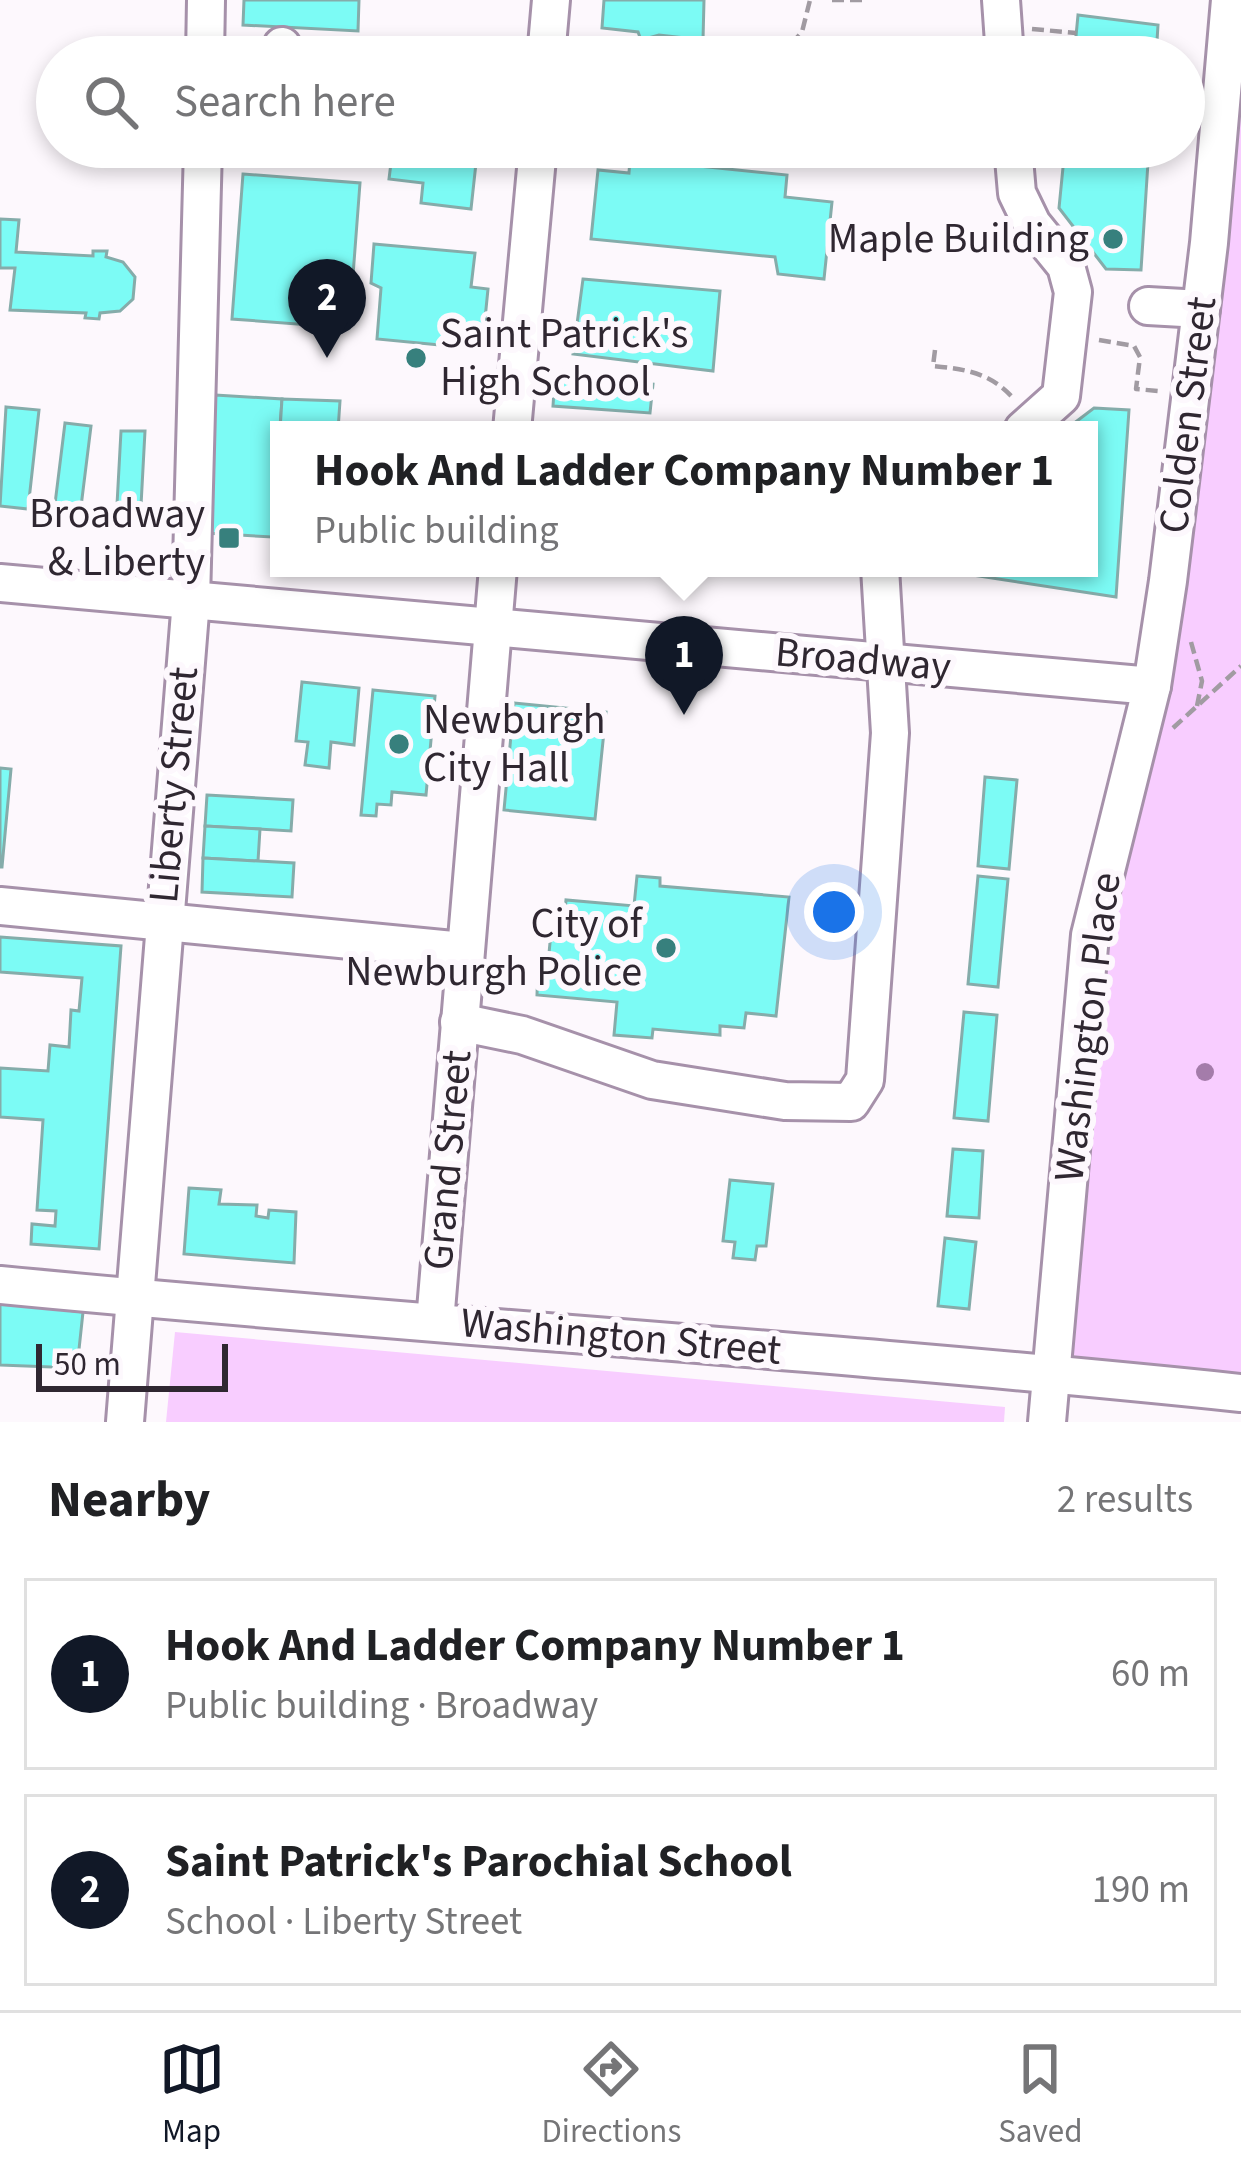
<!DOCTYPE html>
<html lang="en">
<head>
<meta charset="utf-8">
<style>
  :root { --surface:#fff; --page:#f6f6f6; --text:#202124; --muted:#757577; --line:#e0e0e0; --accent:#111827 }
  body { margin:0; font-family:"Source Sans 3",sans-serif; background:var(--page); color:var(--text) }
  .scale { position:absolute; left:36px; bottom:30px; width:192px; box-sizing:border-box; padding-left:12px; border:6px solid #2f2731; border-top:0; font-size:33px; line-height:42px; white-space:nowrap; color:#2f2731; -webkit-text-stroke:9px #fdf8fd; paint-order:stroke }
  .you { position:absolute; left:834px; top:912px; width:42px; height:42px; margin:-30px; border:9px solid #fff; border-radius:50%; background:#1a73e8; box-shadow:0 0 0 18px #1a73e833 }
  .badge { display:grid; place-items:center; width:78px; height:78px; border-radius:50%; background:var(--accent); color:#fff; font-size:39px; font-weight:700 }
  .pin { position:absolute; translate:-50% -99px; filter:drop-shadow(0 3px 6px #0008) }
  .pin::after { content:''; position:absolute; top:63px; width:42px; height:36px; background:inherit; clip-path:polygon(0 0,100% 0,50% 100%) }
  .popup { position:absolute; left:270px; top:421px; width:828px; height:156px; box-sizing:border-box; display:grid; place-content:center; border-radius:0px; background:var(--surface); filter:drop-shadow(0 3px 9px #0005); font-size:39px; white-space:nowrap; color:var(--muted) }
  .popup b { font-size:45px; color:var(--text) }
  .popup::after { content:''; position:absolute; left:50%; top:100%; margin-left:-24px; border:24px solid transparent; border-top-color:var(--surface) }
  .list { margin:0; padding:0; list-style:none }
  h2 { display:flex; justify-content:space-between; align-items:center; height:156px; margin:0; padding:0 48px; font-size:51px }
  h2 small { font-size:39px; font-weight:400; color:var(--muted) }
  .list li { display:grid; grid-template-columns:78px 1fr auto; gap:36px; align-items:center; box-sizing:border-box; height:192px; margin:0 24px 24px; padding:0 24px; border:3px solid var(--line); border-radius:0px }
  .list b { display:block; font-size:45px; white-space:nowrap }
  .list p { margin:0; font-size:39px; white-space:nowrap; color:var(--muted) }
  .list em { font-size:39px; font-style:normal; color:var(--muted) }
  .icon { flex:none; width:66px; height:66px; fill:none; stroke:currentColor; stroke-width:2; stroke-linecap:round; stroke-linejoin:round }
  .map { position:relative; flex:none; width:1241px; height:1422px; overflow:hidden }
  .search { position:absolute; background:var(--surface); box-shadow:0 6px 18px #0003; left:36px; right:36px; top:36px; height:132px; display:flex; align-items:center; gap:30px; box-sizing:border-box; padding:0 42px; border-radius:66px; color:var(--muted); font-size:45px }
  .sheet { height:588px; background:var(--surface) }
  nav { display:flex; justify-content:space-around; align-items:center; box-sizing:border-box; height:168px; border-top:3px solid var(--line); background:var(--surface); font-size:33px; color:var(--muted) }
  nav a { display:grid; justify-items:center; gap:6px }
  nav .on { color:var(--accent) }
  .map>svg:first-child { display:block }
  .green { fill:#f8cdff }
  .building { fill:#7cfbf5; stroke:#85acaa; stroke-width:3 }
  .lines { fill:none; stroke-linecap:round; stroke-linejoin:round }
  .minor-casing { stroke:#a691aa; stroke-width:42 }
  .path { stroke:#a19ba2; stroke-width:4.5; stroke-dasharray:12 6; stroke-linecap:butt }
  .minor { stroke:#fff; stroke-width:36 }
  .tree { fill:#a47caa }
  .poi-dot { fill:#37807d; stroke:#fdf8fd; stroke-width:4.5 }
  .labels { text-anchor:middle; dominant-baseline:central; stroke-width:12; stroke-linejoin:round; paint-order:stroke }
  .poi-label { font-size:42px; fill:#2f2731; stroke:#fdf8fd; text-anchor:end }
  .street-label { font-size:42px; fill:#2f2731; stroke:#fdf8fd }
</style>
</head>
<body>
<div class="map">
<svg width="1241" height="1422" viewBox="0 0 1241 1422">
  <rect width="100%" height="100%" fill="#fdf8fd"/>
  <!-- green -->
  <g class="green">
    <polygon points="1241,0 1241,1393 1052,1373 1090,935 1152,686"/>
    <polygon points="175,1332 1005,1407 1004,1422 166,1422"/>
  </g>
  <!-- building -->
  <g class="building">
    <polygon points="244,0 359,0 358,31 243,25"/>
    <polygon points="604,0 704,0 703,40 659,35 641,40 638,32 602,28"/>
    <polygon points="1078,15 1158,25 1156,57 1074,57"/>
    <polygon points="354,40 395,43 394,55 416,57 312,57 313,49 353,52"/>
    <polygon points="393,147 477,154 471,209 421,203 423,183 389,179"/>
    <polygon points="620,147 746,147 745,158"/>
    <polygon points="1065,147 1149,147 1141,270 1106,269 1059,208"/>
    <polygon points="630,159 787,175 785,197 832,202 824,279 778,274 775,257 591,239 598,170 629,173"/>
    <polygon points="243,174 360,183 349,328 232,319"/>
    <polygon points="0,219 19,220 16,252 93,256 93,251 107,251 106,257 123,262 135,277 133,299 120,311 100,313 99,319 85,318 86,313 10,310 15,268 0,268"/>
    <polygon points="374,244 475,253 471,287 488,289 482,349 377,339 381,288 371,283"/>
    <polygon points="583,279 720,291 713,371 573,354"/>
    <polygon points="555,376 653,384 650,413 553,406"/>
    <polygon points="215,395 282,399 272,537 206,533"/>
    <polygon points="282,399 340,401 338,430 280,430"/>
    <polygon points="6,407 39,410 28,509 0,506"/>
    <polygon points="1094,408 1129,410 1116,597 927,568 1089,568 1089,430 1065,430"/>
    <polygon points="65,423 91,426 79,523 53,520"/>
    <polygon points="121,431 145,431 140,524 116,523"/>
    <polygon points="279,438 279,538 272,537"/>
    <polygon points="302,682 359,688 354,745 331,742 329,768 305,765 308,742 296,741"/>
    <polygon points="373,690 435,696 426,795 392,792 391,805 377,804 376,816 361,815"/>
    <polygon points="514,703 606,712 595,819 504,810"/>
    <polygon points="0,768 11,769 2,867 0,867"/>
    <polygon points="985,777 1017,780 1009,869 978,866"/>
    <polygon points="207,795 293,800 291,831 205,826"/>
    <polygon points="205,826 260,829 258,861 203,858"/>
    <polygon points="203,858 294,863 292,897 202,892"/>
    <polygon points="637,876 660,878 660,886 789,897 776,1016 746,1013 744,1028 720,1026 720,1035 653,1029 652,1038 614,1035 617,1002 537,995 538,964 548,964 551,932 563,933 566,900 634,906"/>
    <polygon points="978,876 1008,879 998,987 968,984"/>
    <polygon points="0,937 121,946 99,1249 31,1244 32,1224 55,1226 56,1211 37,1210 43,1120 0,1117 0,1068 48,1071 50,1045 69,1047 71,1010 79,1011 82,978 0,972"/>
    <polygon points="964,1012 997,1015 988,1121 954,1118"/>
    <polygon points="953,1149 983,1151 979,1218 947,1216"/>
    <polygon points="730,1180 773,1184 766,1246 757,1246 755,1260 733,1258 735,1242 723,1241"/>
    <polygon points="189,1188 221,1190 219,1204 257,1205 256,1216 268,1218 269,1210 296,1212 294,1263 184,1254"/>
    <polygon points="945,1238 976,1242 969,1309 938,1306"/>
    <polygon points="0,1302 83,1312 77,1368 0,1365"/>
  </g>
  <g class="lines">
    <defs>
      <g id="minor">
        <polyline points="1001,0 1005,57"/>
        <polyline points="205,57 206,0"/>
        <polyline points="281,57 282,46"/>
        <polyline points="546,57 551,0"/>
        <polyline points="1013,147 1017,193 1032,224 1066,266 1073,292 1061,396 1023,430"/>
        <polyline points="1148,306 1201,309"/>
        <polyline points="512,430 538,147"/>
        <polyline points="0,583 1152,686"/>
        <polyline points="0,906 463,951"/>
        <polyline points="459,1022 522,1035 652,1080 785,1101 851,1102 865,1080 890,733 880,568"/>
        <path d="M0,1285C413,1325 828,1350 1241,1393"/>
        <polyline points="435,1322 498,568"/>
        <polyline points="125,1422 191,600 203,147"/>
        <polyline points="1047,1422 1090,935 1152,686 1168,581 1209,243 1230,0"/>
      </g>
    </defs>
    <!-- minor casing -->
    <use href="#minor" class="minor-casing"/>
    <!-- path -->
    <g class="path">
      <polyline points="832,0 863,0"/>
      <polyline points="1032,29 1076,33"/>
      <polyline points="779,57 802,32 810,0"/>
      <polyline points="1099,340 1134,346 1140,357 1136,389 1158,391"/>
      <path d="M935,350L933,366C966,369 991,373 1014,399"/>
      <polyline points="1191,642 1202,681 1197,706"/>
      <polyline points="1173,728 1241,666"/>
    </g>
    <!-- minor -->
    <use href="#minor" class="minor"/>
  </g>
  <!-- trees -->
  <circle class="tree" cx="1205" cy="1072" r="9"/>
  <!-- markers -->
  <g class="poi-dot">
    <circle cx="1113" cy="239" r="12"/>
    <circle cx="416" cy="358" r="12"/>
    <rect x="217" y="526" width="24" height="24" rx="6"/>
    <circle cx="399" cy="744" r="12"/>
    <circle cx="666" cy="948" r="12"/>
  </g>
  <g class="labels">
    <!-- poi labels -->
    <g class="poi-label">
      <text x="1089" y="239">Maple Building</text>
      <text x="440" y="334" text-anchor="start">Saint Patrick's<tspan x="440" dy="48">High School</tspan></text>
      <text x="205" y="514">Broadway<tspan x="205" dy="48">&amp; Liberty</tspan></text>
      <text x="423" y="720" text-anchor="start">Newburgh<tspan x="423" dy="48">City Hall</tspan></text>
      <text x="642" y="924">City of<tspan x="642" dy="48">Newburgh Police</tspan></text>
    </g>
    <!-- street labels -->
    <g class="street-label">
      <text transform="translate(1188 415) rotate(-83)">Сolden Street</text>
      <text transform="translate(863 660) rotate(5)">Broadway</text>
      <text transform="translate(174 785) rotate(-85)">Liberty Street</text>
      <text transform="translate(1088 1027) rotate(-83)">Washington Place</text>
      <text transform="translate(448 1160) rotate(-85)">Grand Street</text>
      <text transform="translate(621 1337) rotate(5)">Washington Street</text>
    </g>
  </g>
</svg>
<div class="scale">50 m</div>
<div class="you"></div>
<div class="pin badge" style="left:684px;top:715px">1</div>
<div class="popup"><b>Hook And Ladder Company Number 1</b>Public building</div>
<div class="pin badge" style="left:327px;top:358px">2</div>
<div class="search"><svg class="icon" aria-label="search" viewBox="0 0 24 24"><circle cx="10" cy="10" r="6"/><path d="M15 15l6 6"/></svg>Search here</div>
</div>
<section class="sheet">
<h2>Nearby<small>2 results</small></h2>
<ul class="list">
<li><span class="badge">1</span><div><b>Hook And Ladder Company Number 1</b><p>Public building · Broadway</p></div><em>60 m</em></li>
<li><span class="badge">2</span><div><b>Saint Patrick's Parochial School</b><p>School · Liberty Street</p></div><em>190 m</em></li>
</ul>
</section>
<nav>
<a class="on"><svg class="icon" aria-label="map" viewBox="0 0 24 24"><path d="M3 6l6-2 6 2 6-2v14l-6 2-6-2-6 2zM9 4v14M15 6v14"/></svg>Map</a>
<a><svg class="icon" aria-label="directions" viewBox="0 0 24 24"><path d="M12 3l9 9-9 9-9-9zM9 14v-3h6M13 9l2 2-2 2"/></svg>Directions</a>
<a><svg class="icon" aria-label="saved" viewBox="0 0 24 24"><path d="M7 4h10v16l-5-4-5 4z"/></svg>Saved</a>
</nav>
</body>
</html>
